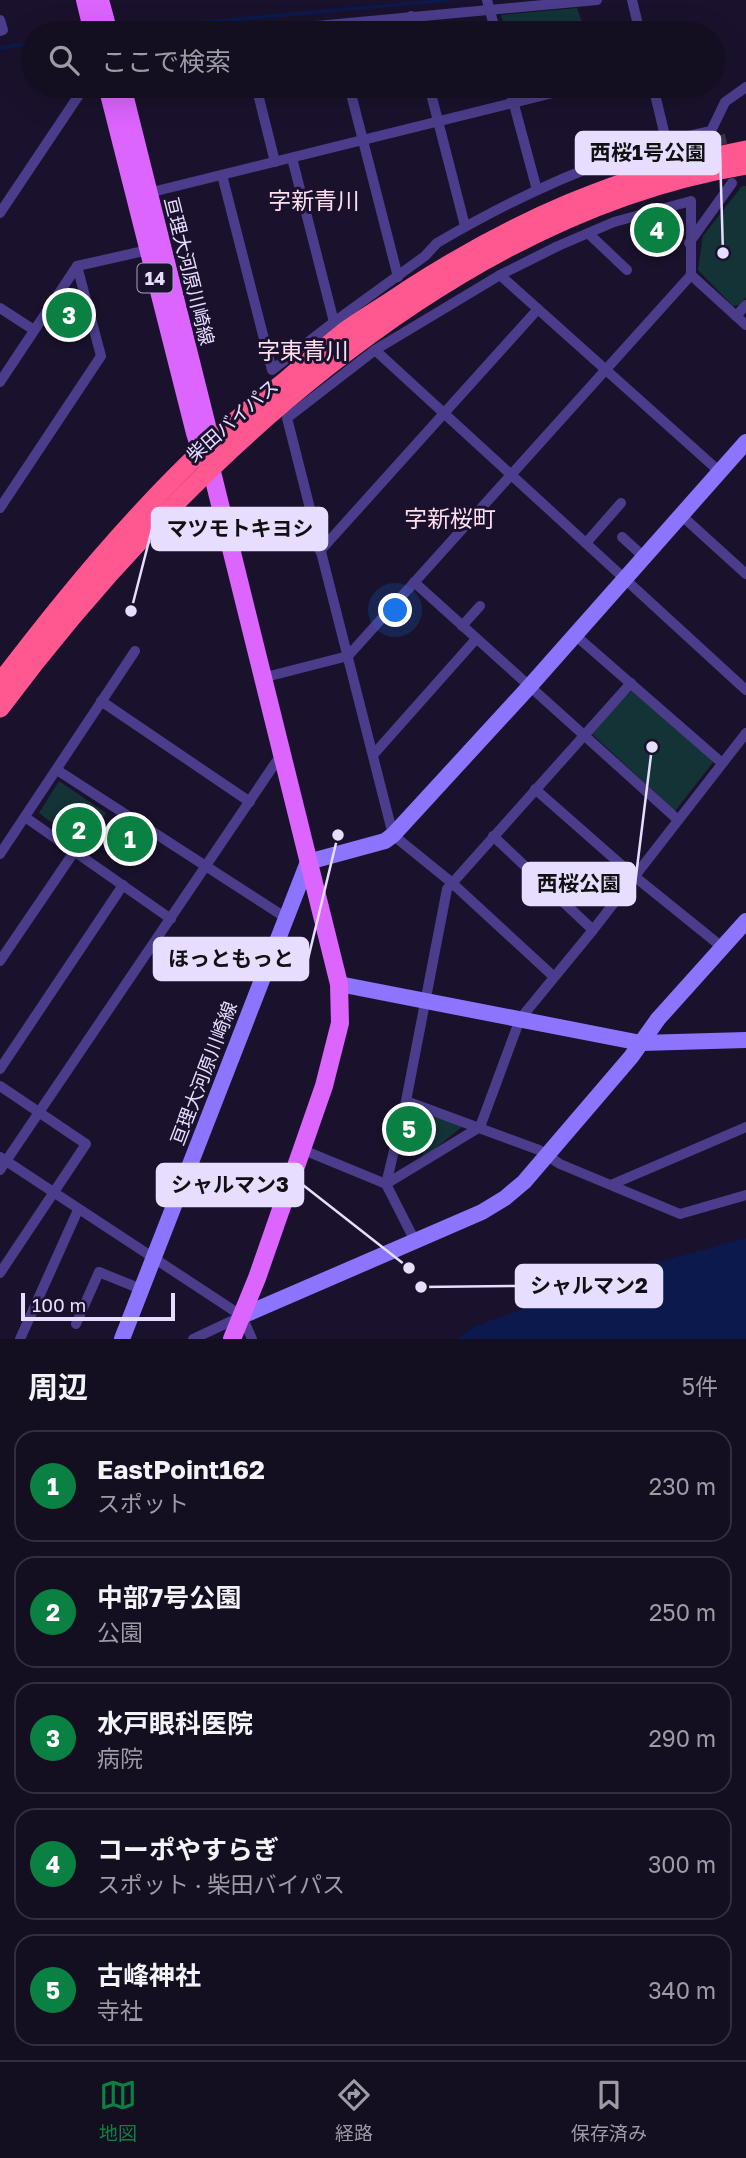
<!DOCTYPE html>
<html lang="ja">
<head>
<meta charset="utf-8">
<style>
  :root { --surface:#140e21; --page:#211c2e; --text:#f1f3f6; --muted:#9d9ca5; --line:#332e3f; --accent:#0b8043 }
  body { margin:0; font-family:"Golos Text","Noto Sans JP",sans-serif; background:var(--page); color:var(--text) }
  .scale { position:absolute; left:21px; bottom:18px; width:154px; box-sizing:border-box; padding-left:7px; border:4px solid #e6ddff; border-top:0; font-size:19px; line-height:24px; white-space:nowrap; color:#e6ddff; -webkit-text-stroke:5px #1a122c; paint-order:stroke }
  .you { position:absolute; left:396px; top:611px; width:24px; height:24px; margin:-18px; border:5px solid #fff; border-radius:50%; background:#1a73e8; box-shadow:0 0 0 10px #1a73e833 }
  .badge { display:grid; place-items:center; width:46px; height:46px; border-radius:50%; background:var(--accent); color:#fff; font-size:23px; font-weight:700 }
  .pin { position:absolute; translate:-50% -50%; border:4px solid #fff; box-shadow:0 2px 7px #0006 }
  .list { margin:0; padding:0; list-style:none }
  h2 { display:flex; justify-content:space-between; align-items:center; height:91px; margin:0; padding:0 28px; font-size:30px }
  h2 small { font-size:23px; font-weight:400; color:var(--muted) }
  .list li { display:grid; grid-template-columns:46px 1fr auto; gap:21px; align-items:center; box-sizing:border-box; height:112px; margin:0 14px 14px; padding:0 14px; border:2px solid var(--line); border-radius:21px }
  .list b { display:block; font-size:26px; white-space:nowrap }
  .list p { margin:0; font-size:23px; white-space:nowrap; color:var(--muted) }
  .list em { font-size:23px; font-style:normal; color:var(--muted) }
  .icon { flex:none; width:38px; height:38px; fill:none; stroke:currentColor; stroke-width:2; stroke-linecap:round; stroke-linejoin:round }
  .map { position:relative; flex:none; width:746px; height:1339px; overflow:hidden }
  .search { position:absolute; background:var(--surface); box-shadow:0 7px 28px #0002; left:21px; right:21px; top:21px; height:77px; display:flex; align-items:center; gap:18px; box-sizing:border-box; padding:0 24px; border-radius:38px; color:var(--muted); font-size:26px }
  .sheet { height:721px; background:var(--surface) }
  nav { display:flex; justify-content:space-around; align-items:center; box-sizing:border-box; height:98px; border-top:2px solid var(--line); background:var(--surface); font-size:19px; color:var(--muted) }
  nav a { display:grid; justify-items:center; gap:4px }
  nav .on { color:var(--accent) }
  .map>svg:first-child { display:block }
  .green { fill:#143337 }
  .water { fill:#0b194c }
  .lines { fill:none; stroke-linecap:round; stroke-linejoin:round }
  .stream { stroke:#0b194c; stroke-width:3.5 }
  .street-tunnel { stroke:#39304c; stroke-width:10; stroke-dasharray:10 5; stroke-linecap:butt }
  .street { stroke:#4b3d8b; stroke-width:10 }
  .secondary { stroke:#8c74ff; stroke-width:16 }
  .primary { stroke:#dc64ff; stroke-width:18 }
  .highway { stroke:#ff5890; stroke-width:19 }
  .labels { text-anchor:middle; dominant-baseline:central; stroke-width:6; stroke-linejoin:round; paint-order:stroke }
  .shield { fill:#1a122c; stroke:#a9a0c0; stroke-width:2 }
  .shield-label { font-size:18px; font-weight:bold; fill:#e6ddff }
  .street-label { font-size:19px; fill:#e6ddff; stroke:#1a122c }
  .quarter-label { font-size:23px; fill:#ffdfef; stroke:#1a122c }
  .leader { fill:none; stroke:#e6ddff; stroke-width:2.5 }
  .callout-dot { fill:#e6ddff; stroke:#1a122c; stroke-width:2.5 }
  .callout { fill:#e6ddff; stroke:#e6ddff; stroke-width:2.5 }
  .callout-label { font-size:21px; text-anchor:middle; font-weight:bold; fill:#111 }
</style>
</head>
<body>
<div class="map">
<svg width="746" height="1339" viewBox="0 0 746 1339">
  <rect width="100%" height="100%" fill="#1a122c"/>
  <!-- green -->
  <g class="green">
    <polygon points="577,8 586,33 506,33 501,15"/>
    <polygon points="742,186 746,186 746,297 740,305 733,306 698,270 703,236"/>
    <polygon points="633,689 714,761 675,811 591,733"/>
    <polygon points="59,781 106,813 85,848 39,813"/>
    <polygon points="432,1116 463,1126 422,1159"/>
  </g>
  <!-- water -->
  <polygon class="water" points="746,1238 746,1339 458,1339 473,1327 626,1271"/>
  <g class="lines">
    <!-- stream -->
    <g class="stream">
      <polyline points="115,33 197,23 449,0"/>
      <polyline points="0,48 33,43"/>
    </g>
    <!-- street-tunnel -->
    <polyline class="street-tunnel" points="720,135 725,156"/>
    <!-- street -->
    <g class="street">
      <polyline points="487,0 496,33"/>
      <polyline points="632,0 640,33"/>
      <polyline points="411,16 416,33"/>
      <polyline points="0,20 3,30 0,31"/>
      <polyline points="241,33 597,0"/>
      <polyline points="256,86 275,162"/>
      <polyline points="349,86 398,277"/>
      <polyline points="429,86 465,226"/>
      <polyline points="509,86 537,190"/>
      <polyline points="653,86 666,140"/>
      <polyline points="292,158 334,322"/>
      <path d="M222,175L272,370L334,322L425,256L437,243C522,193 614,151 711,131L725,102L746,87"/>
      <polyline points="144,194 581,86"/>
      <polyline points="0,213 85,86"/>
      <polyline points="588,233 627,270"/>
      <polyline points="689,243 732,183"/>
      <polyline points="500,275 720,472"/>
      <polyline points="691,275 746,325"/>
      <polyline points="0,308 34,330"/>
      <polyline points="736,316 746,305"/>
      <polyline points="375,350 746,690"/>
      <polyline points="0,382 77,266 148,250"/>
      <polyline points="0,508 101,356 77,266"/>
      <polyline points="681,515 746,574"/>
      <polyline points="622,537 644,557"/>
      <polyline points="586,543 621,503"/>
      <polyline points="320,551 538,309"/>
      <polyline points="414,582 677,819"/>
      <polyline points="462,626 480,606"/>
      <polyline points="575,635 722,763"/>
      <polyline points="262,678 348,656 691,275 691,201 614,222 558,246 500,275 375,350 287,418 393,835 451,882 553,976"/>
      <polyline points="101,701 250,802"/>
      <polyline points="373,755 476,639"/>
      <polyline points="57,770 280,914 287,916"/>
      <polyline points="535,789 634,876 722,947"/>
      <polyline points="25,817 171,919"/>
      <polyline points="493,836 593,930"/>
      <polyline points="0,854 135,651"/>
      <polyline points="0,961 74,852"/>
      <polyline points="0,1069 123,885"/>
      <polyline points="0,1086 86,1144 0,1273"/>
      <polyline points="406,1101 539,1150 560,1164 680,1214 746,1195"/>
      <polyline points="301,1149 386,1184 415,1241"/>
      <polyline points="0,1157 242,1316 252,1339"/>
      <polyline points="0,1170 276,762 282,760"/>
      <polyline points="386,1184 480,1127 520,1019 593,930 746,733"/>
      <polyline points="386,1184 406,1101 447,889 631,683"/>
      <polyline points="613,1184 746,1127"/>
      <polyline points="76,1324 99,1272 141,1289"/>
      <polyline points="20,1339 78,1210"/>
      <polyline points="193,1339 242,1316"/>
    </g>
    <!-- secondary -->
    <g class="secondary">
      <polyline points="339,984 641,1043 746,1040"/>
      <polyline points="242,1316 482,1212 505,1198 524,1182 631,1057 658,1019 746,921"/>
      <polyline points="122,1339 308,862 385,841 393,835 529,687 746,442"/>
    </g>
    <!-- primary -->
    <g class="primary">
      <polyline points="85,0 93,33"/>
      <polyline points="100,0 109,33"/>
      <polyline points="107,86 195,433 201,452 207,462"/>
      <polyline points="122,86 211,442 211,468 339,984 340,1023 324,1086 257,1278 232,1339"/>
    </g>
    <!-- highway -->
    <g class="highway">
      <path d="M0,683C64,599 132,516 209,444C232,422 258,403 283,383C304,365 326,346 348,329C367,316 387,304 406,291C512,222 621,174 746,150"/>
      <path d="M0,708C175,474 448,214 746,165"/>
    </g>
  </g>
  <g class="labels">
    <!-- shield labels -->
    <rect class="shield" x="137.5" y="263.5" width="35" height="29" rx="5"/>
    <g class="shield-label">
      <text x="155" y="278">14</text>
    </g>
    <!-- street labels -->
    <g class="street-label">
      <text transform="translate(190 271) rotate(76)">亘理大河原川崎線</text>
      <text transform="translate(232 420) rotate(-41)">柴田バイパス</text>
      <text transform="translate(203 1073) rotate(-69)">亘理大河原川崎線</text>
    </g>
    <!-- quarter labels -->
    <g class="quarter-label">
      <text x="314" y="200">字新青川</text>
      <text x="303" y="350">字東青川</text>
      <text x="450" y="518">字新桜町</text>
    </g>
  </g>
  <!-- callouts -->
  <path class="leader" d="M723 253L720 153M131 611L152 529M652 747L635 884M338 835L308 959M409 1268L303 1185M421 1287L516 1286"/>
  <g class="callout-dot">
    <circle cx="723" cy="253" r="7"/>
    <circle cx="131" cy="611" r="7"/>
    <circle cx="652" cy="747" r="7"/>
    <circle cx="338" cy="835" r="7"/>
    <circle cx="409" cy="1268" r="7"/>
    <circle cx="421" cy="1287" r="7"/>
  </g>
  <g class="callout">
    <rect x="576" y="132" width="144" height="42" rx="7"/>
    <rect x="152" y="508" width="175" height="42" rx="7"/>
    <rect x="523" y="863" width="112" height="42" rx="7"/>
    <rect x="154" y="938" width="154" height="42" rx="7"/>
    <rect x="157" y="1164" width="146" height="42" rx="7"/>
    <rect x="516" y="1265" width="146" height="42" rx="7"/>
  </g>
  <g class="callout-label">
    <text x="648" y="160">西桜1号公園</text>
    <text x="240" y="536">マツモトキヨシ</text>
    <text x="579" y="891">西桜公園</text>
    <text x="231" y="966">ほっともっと</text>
    <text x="230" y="1192">シャルマン3</text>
    <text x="589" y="1293">シャルマン2</text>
  </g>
</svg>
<div class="scale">100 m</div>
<div class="you"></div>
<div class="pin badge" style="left:130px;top:839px">1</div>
<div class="pin badge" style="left:79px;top:830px">2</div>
<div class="pin badge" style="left:69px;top:315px">3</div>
<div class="pin badge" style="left:657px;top:230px">4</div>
<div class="pin badge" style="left:409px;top:1129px">5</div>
<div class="search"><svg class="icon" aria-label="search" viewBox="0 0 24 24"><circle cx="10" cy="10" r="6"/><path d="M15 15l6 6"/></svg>ここで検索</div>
</div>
<section class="sheet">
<h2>周辺<small>5件</small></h2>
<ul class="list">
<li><span class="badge">1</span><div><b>EastPoint162</b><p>スポット</p></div><em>230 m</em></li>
<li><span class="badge">2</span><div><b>中部7号公園</b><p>公園</p></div><em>250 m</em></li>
<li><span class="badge">3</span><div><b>水戸眼科医院</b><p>病院</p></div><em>290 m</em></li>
<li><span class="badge">4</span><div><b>コーポやすらぎ</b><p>スポット · 柴田バイパス</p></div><em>300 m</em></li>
<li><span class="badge">5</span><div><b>古峰神社</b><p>寺社</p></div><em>340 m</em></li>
</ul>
</section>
<nav>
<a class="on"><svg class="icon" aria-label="map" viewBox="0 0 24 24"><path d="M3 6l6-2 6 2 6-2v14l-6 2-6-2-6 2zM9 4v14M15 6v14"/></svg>地図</a>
<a><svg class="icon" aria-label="directions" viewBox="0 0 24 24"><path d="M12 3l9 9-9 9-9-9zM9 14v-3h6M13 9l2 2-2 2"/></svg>経路</a>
<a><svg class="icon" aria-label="saved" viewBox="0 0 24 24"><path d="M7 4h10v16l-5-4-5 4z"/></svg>保存済み</a>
</nav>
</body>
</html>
